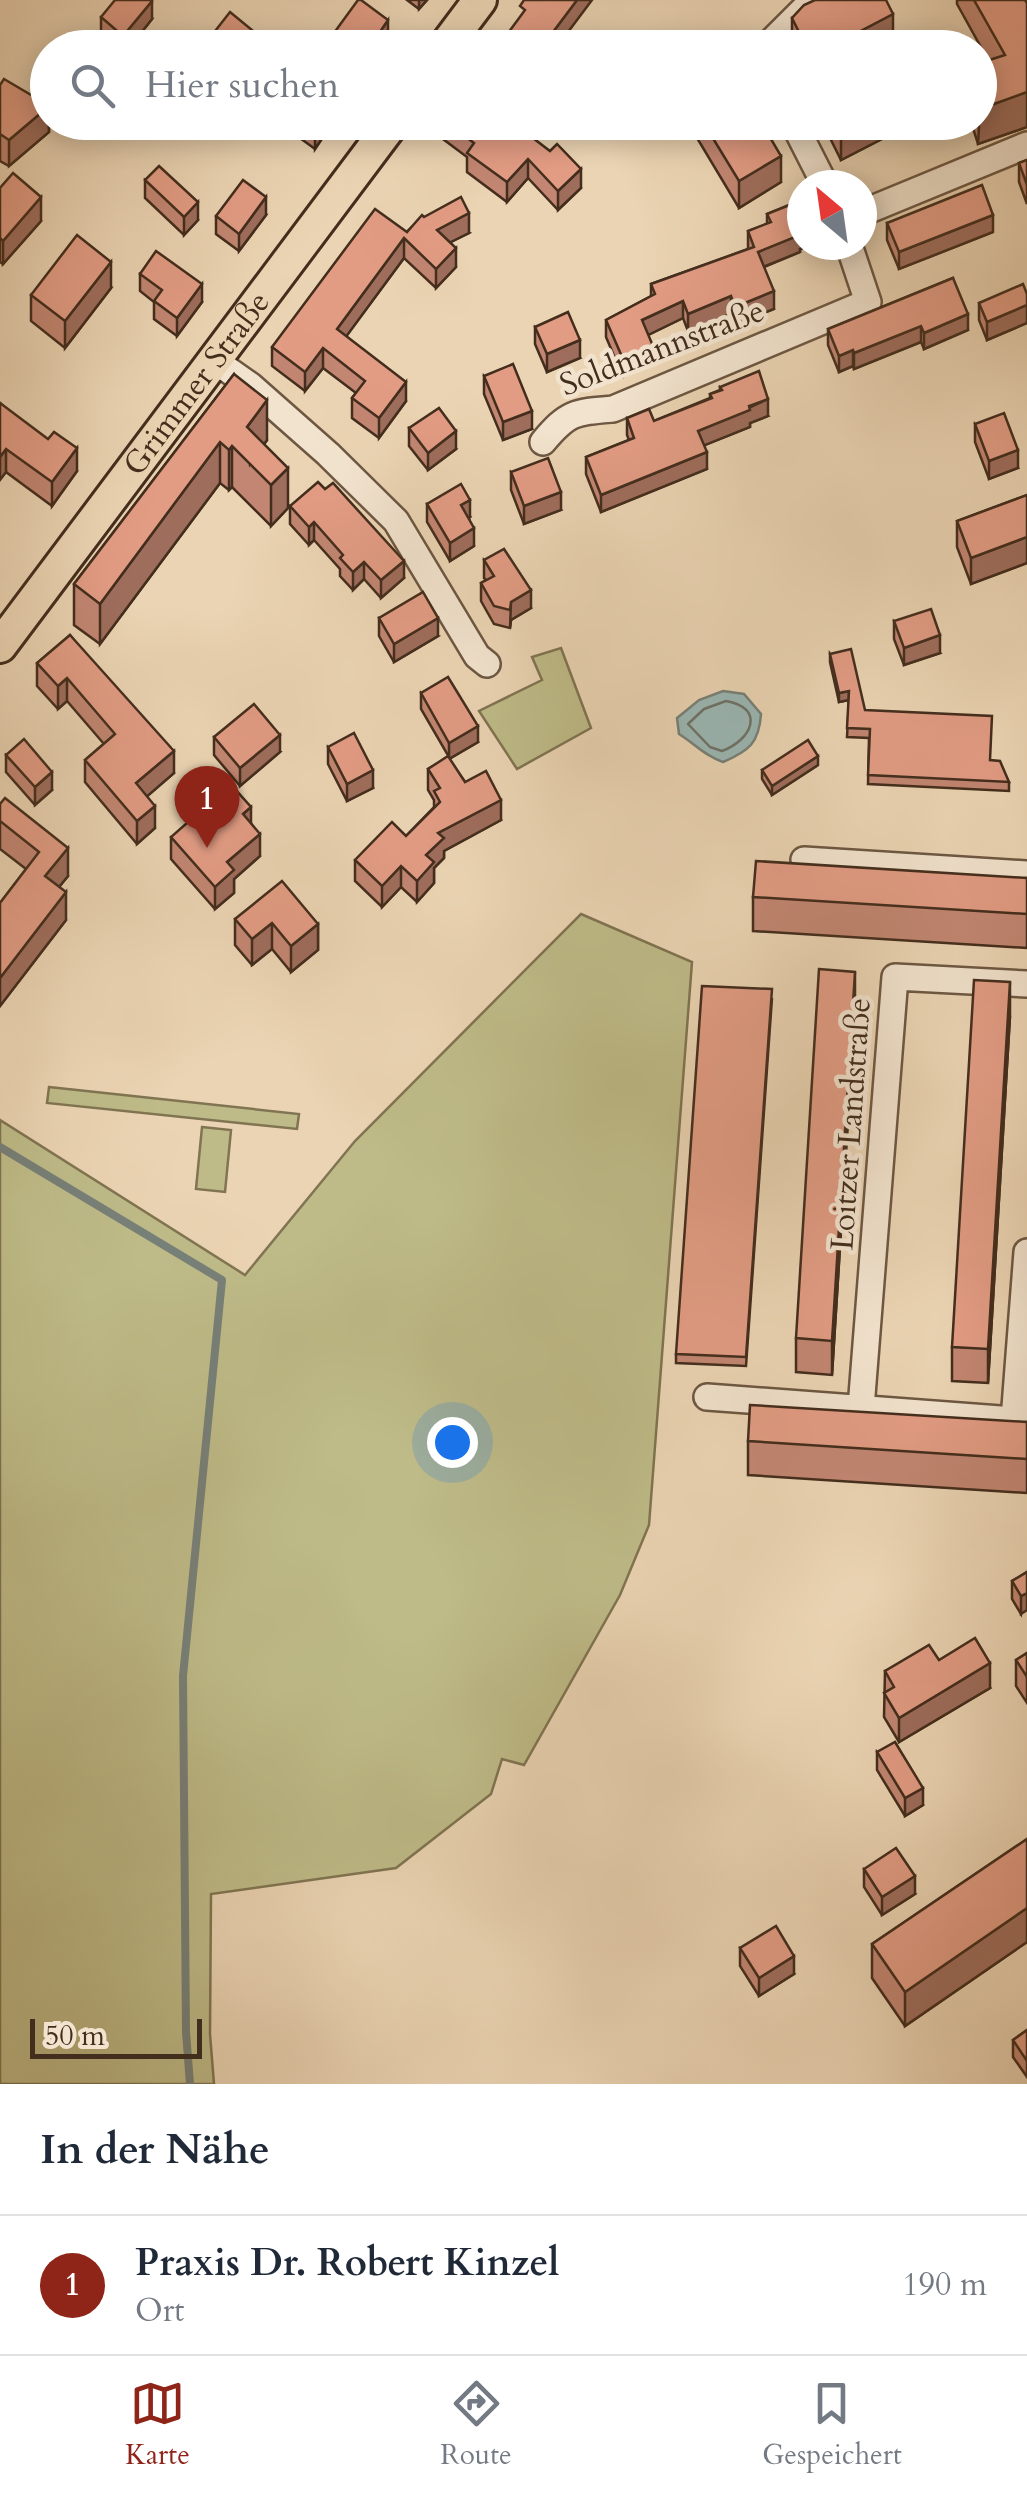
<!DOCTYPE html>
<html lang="de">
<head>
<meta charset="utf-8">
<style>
  :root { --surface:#fff; --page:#f6f6f7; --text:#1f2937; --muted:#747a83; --line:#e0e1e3; --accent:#8f2418 }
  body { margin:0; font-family:Cardo,serif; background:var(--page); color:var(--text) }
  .compass { position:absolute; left:787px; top:170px; width:90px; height:90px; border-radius:50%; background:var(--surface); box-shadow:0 5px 25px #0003; rotate:331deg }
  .scale { position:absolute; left:30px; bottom:25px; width:172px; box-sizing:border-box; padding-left:10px; border:5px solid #432d1d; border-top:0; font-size:28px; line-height:35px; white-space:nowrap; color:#432d1d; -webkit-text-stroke:8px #f2e3ce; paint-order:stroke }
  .you { position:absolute; left:452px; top:1442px; width:35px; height:35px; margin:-25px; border:8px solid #fff; border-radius:50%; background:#1a73e8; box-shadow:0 0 0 15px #1a73e833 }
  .badge { display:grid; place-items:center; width:65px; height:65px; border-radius:50%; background:var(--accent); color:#fff; font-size:32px; font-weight:700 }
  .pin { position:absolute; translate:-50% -82px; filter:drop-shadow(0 2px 5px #0008) }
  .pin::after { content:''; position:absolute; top:52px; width:35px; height:30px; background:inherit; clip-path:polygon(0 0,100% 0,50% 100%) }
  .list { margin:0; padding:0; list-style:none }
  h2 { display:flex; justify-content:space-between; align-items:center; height:130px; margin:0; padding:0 40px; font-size:42px }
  h2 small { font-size:32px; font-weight:400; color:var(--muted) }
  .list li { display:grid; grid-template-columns:65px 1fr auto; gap:30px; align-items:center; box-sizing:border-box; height:140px; padding:0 40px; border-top:2px solid var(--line) }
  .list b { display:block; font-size:38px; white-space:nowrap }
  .list p { margin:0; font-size:32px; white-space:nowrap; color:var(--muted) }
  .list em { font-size:32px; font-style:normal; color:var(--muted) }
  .icon { flex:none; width:55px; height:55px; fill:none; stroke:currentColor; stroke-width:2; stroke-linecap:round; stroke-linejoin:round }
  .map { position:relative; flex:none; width:1027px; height:2084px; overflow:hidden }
  .search { position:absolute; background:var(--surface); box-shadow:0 5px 25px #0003; left:30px; right:30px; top:30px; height:110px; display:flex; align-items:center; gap:25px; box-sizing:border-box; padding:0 35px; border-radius:55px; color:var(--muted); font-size:38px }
  .sheet { height:270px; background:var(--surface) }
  nav { display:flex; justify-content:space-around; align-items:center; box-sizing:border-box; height:140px; border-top:2px solid var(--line); background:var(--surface); font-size:28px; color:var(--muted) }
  nav a { display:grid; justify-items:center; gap:5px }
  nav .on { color:var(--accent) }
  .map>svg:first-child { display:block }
  .green { fill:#bebb88; stroke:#807452; stroke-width:2.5 }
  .water { fill:#9ab7b4; stroke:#778078; stroke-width:2.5 }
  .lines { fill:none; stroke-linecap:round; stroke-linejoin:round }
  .shore { stroke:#6e7268; stroke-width:2.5 }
  .stream { stroke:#778078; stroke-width:8 }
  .minor-casing { stroke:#6d5742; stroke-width:30 }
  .major-casing { stroke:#432d1d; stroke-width:38 }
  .minor { stroke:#f2e3ce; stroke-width:25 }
  .major { stroke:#ebd4b3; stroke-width:32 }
  .wall { fill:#c28672; stroke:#432d1d; stroke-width:2.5 }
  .shaded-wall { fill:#9e6d5c; stroke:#432d1d; stroke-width:2.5 }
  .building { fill:#e29c84; stroke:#432d1d; stroke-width:2.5 }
  .labels { text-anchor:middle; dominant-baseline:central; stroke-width:9; stroke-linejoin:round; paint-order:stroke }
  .street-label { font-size:32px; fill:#432d1d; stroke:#f2e3ce }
</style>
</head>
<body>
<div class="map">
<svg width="1027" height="2084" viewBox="0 0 1027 2084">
  <rect width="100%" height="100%" fill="#ebd4b3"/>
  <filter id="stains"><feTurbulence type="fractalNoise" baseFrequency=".002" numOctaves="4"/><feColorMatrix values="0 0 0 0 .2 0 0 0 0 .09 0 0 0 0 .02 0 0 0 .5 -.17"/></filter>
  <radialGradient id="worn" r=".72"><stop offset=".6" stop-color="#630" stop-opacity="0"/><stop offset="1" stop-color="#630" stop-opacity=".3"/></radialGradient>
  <!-- green -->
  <g class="green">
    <polygon points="561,648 591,728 517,769 479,711 542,680 532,657"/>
    <polygon points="581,914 692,962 649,1525 620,1595 524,1765 502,1759 491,1794 396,1868 211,1894 210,2034 214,2084 0,2084 0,1120 245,1275 355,1141"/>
    <polygon points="49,1087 299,1114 297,1129 47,1103"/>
    <polygon points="202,1127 231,1130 225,1192 196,1189"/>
  </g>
  <!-- water -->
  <path class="water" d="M723,691L744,694L761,714C759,743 749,751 723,762C705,756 695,744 679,734L677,718L699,700Z"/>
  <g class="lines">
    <!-- shore -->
    <path class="shore" d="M726,701C766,708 752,740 722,751L710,747L688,724L704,709Z"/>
    <!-- stream -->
    <polyline class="stream" points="0,1147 222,1280 183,1676 186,2032 190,2084"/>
    <defs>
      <g id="minor">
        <polyline points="765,48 813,0"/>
        <polyline points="793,122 825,185"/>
        <polyline points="862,213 1027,145"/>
        <polyline points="214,360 251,386 328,454 396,521 477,656 487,664"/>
        <path d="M543,442C568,412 575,412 613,409L868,302L849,245"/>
        <polyline points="804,860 1027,874"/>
        <polyline points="707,1397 1027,1421"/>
        <polyline points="861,1408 895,977 1027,984"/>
        <polyline points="1014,1420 1027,1252"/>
      </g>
      <g id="major">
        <polyline points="444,48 480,0"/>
        <path id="s1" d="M0,646L393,122"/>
      </g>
    </defs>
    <!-- minor casing -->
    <use href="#minor" class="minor-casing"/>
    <!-- major casing -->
    <use href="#major" class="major-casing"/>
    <!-- minor -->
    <use href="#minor" class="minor"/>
    <!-- major -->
    <use href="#major" class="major"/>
  </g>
  <!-- wall -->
  <g class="wall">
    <polygon points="407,0 427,0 419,9"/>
    <polygon points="957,0 1025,0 1027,3 1027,127 978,144 971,122 980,122 988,60 957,4"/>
    <polygon points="101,17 152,19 129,48 115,48 101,35"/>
    <polygon points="792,18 893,40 879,48 794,48 792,44"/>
    <polygon points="212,35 264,48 212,48"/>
    <polygon points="0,85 49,122 49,132 9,166 0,161"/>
    <polygon points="285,122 333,122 315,149 285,127"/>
    <polygon points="443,122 512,122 581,188 558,210 528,178 507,202 467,172 467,157 443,139"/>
    <polygon points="691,122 761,122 781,182 739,208 691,128"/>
    <polygon points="822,122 915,122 841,160"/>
    <polygon points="1027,160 1027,204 1019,182 1019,163"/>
    <polygon points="145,180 198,220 184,235 145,198"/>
    <polygon points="0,188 41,221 3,264 0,262"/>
    <polygon points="802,188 809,246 800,249 800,252 764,267 774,309 735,324 731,314 688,331 683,318 648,335 653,363 623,377 606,337 606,320 651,296 651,284 748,249 748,231 767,224 767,214 799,201 799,190"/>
    <polygon points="266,215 239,251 216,234 216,216"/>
    <polygon points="424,217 469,233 450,242 456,267 436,288 404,258 346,336 406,401 379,438 352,418 352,398 356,393 323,368 305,391 272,366 272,347"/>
    <polygon points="887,223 993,232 899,269 887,240"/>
    <polygon points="140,274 202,302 177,336 154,319 154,302 140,291"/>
    <polygon points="953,278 968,330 924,349 921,342 854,369 853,366 839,372 828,345 828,329"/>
    <polygon points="111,288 65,348 31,321 31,295"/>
    <polygon points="1027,294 1027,323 987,340 979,320 979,303"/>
    <polygon points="535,327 580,358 547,372 535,344"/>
    <polygon points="234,374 267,440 264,444 288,508 271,526 232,487 229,490 220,483 100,644 74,625 74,584"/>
    <polygon points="484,376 532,429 503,440 484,394"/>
    <polygon points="720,387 768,416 750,423 750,427 704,445 707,469 601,512 586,474 586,457 629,440 627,435 627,418 654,421 710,398 710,394 720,390"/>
    <polygon points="0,403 77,471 52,506 6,472"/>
    <polygon points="975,424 1018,468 989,479 975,442"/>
    <polygon points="409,428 456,449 428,470 409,446"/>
    <polygon points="511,472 561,510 524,524 511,490"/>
    <polygon points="1027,495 1027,563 971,584 957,547 957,521"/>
    <polygon points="427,504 470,517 469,518 474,546 450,561 427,522"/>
    <polygon points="290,506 404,578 381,598 364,579 353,590 340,576 340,569 314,540 309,545 290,524"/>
    <polygon points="484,560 531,608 511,620 510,628 494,624 481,601 481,583 486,580 484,578"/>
    <polygon points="379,618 438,636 394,662 379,636"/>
    <polygon points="894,621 940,653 904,665 894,639"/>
    <polygon points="70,635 174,773 147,796 155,828 137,844 85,782 85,760 104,744 67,701 58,709 37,686 37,663"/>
    <polygon points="830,654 865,710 990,760 1009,782 1009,791 868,784 869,738 847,737 849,700 839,702 830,662"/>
    <polygon points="421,693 478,742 449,759 465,782 501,820 444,851 444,858 434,868 434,883 417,902 401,887 382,907 355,881 355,860 406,836 434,807 434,800 428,790 428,769 449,757 421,709"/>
    <polygon points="214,737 280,752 240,786 214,755"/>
    <polygon points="328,747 373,788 347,801 328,764"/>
    <polygon points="6,755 52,790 35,805 6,772"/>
    <polygon points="818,765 772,795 762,779 762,770"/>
    <polygon points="0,804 68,876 59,887 66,920 0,1006 0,903 26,869 0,849"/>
    <polygon points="251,823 260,856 234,879 234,893 215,909 171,859 171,837"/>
    <polygon points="1027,878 1027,948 753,931 753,897"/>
    <polygon points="235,919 318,924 318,950 291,972 272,949 252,965 235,945"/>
    <polygon points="772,998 746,1366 676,1363 676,1354"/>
    <polygon points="855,1006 832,1375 796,1372 796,1338"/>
    <polygon points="1010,1016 988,1383 952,1381 952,1347"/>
    <polygon points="1027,1422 1027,1493 748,1475 748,1441"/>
    <polygon points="1027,1572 1021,1614 1012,1599 1012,1581"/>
    <polygon points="1027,1653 1027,1703 1016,1686 1016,1660"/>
    <polygon points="939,1660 990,1688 899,1742 884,1717 885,1671"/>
    <polygon points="877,1752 923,1805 905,1816 877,1770"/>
    <polygon points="1027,1839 1027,1942 905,2026 872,1978 872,1944"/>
    <polygon points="864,1869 915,1894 882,1915 864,1887"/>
    <polygon points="740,1948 794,1974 759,1996 740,1966"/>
    <polygon points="1027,2030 1027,2077 1013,2057 1013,2040"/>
  </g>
  <!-- shaded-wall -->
  <g class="shaded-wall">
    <polygon points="419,0 427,0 419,9"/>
    <polygon points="577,0 592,0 556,48 541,48"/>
    <polygon points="152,1 152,19 129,48 123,48 123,36"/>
    <polygon points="893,14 893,40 879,48 828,48"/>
    <polygon points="388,20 388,43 385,48 369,48"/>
    <polygon points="1027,92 1027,127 978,144 980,109"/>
    <polygon points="48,107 49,132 9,166 9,140"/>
    <polygon points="318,122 333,122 315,149 315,126"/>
    <polygon points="868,122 915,122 841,160 841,136"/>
    <polygon points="781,156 781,182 739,208 739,181"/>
    <polygon points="528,159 528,178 507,202 507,182"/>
    <polygon points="581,169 581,188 558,210 558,191"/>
    <polygon points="41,197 41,221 3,264 3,241"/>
    <polygon points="266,197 266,215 239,251 239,234"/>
    <polygon points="198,202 198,220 184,235 184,217"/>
    <polygon points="469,213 469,233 437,249 437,230"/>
    <polygon points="993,215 993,232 899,269 899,252"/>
    <polygon points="802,231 802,245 809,246 800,249 800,252 758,269 758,252"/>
    <polygon points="404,238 404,258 337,349 337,329"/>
    <polygon points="456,248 456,267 436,288 436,269"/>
    <polygon points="111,262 111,288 65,348 65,321"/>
    <polygon points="202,284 202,302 177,336 177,318"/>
    <polygon points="774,291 774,309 735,324 735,307"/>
    <polygon points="731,296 731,314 688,331 688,314"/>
    <polygon points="683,301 683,318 642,338 642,320"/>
    <polygon points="1027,305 1027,323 987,340 987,322"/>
    <polygon points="968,314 968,330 924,349 924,333"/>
    <polygon points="921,326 921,342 854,369 854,353"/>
    <polygon points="580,340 580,358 547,372 547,354"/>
    <polygon points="653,346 653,363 623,377 623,359"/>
    <polygon points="323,348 323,368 305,391 305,372"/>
    <polygon points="853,350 853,366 839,372 839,356"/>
    <polygon points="406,382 406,401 379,438 379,418"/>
    <polygon points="768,399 768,416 750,423 750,427 698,448 698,431"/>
    <polygon points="267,400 267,440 250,464 247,427"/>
    <polygon points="532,411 532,429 503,440 503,422"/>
    <polygon points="456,431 456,449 428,470 428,453"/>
    <polygon points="220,442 220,483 100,644 100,604"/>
    <polygon points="232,446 232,487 229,490 229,450"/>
    <polygon points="77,448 77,471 52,506 52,482"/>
    <polygon points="6,449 6,472 0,480 0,457"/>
    <polygon points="1018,450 1018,468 989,479 989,461"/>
    <polygon points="707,452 707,469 601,512 601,495"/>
    <polygon points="288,468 288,508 271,526 271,485"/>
    <polygon points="561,492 561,510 524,524 524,506"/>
    <polygon points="470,500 470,517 461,523 461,505"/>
    <polygon points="314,522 314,540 309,545 309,527"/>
    <polygon points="474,528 474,546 450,561 450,543"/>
    <polygon points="1027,537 1027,563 971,584 971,558"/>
    <polygon points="404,561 404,578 381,598 381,580"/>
    <polygon points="364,562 364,579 353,590 353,572"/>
    <polygon points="531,590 531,608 511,620 510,628 511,602"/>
    <polygon points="438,618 438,636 394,662 394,644"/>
    <polygon points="940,635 940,653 904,665 904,648"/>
    <polygon points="67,678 67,701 58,709 58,686"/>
    <polygon points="849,691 849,700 839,702 839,693"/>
    <polygon points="478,726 478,742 449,759 449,743"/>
    <polygon points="280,735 280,752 240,786 240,768"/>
    <polygon points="174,751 174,773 136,806 136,783"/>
    <polygon points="818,756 818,765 772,795 772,786"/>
    <polygon points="373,770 373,788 347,801 347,784"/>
    <polygon points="52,772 52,790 35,805 35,787"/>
    <polygon points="501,800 501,820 444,851 444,858 434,868 434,883 417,902 417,881 426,855 438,833"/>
    <polygon points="155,806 155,828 137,844 137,821"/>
    <polygon points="251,807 251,829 243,814"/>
    <polygon points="260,834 260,856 234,879 234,893 215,909 215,887 227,862"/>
    <polygon points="68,848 68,876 45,904 45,876"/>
    <polygon points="401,866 401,887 382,907 382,886"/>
    <polygon points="66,892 66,920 0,1006 0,978"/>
    <polygon points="272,923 272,949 252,965 252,939"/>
    <polygon points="318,924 318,950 291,972 291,946"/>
    <polygon points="855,972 855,1006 832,1375 832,1341"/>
    <polygon points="1010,982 1010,1016 988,1383 988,1349"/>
    <polygon points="1027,1593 1027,1610 1021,1614 1021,1596"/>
    <polygon points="990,1663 990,1688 899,1742 899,1718"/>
    <polygon points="923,1788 923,1805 905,1816 905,1798"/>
    <polygon points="915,1876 915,1894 882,1915 882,1897"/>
    <polygon points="1027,1908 1027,1942 905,2026 905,1992"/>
    <polygon points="794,1956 794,1974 759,1996 759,1978"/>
  </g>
  <!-- building -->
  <g class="building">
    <polygon points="115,0 151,0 152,1 123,36 101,17"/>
    <polygon points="358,0 361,0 388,20 369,48 323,48"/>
    <polygon points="524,0 577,0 541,48 497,48 525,10 520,6"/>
    <polygon points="815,0 886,0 893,14 828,48 807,48 792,18 804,5"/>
    <polygon points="974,0 1025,0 1027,3 1027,92 980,109 980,63 1005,55"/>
    <polygon points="230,12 264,40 259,48 227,48 212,35"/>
    <polygon points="4,79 48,105 48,107 9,140 0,134 0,85"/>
    <polygon points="446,122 512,122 550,151 557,144 581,169 558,191 528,159 507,182 467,153 474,143"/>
    <polygon points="703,122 761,122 781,156 739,181"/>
    <polygon points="834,122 868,122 841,136"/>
    <polygon points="1027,160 1027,185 1019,163"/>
    <polygon points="159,166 198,202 184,217 145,180"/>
    <polygon points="13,173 41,197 3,241 0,238 0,188"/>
    <polygon points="243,180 266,197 239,234 216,216"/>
    <polygon points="982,185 993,215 899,252 887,223"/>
    <polygon points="461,197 469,213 437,230 456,248 436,269 404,238 337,329 406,382 379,418 352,398 365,381 323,348 305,372 272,347 375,209 407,232 422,215 424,217"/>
    <polygon points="802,200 802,231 799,232 800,235 758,252 774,291 735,307 731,296 688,314 683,301 642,320 653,346 623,359 606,320 655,294 651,284 754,247 748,231 771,222 767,214"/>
    <polygon points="77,235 111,262 65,321 31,295"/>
    <polygon points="156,251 202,284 177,318 154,301 162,290 140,274"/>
    <polygon points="953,278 968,314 924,333 921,326 854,353 853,350 839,356 828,329"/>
    <polygon points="1023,284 1027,294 1027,305 987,322 979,303"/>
    <polygon points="568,312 580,340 547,354 535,327"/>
    <polygon points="513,364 532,411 503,422 484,376"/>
    <polygon points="759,371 768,399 749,406 750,410 698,431 707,452 601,495 586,457 634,438 627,418 649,409 654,421 712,398 710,394 722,390 720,387"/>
    <polygon points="234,374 267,400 247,427 288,468 271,485 232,446 229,450 220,442 100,604 74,584"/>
    <polygon points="0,403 48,439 54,432 77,448 52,482 6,449 0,457"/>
    <polygon points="439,408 456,431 428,453 409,428"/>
    <polygon points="1004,413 1018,450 989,461 975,424"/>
    <polygon points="548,458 561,492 524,506 511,472"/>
    <polygon points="318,482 325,489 333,483 404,561 381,580 364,562 353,572 340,558 343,555 314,522 309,527 290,506"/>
    <polygon points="461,484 470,500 461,505 474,528 450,543 427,504"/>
    <polygon points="1027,495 1027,537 971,558 957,521"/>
    <polygon points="504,549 531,590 511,602 510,610 494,606 481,583 494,576 484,560"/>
    <polygon points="423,592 438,618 394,644 379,618"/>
    <polygon points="931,609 940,635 904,648 894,621"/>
    <polygon points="70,635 174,751 136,783 155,806 137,821 85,760 115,734 67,678 58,686 37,663"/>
    <polygon points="851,649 865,710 992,716 990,760 1000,761 1009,782 868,775 870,729 847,728 849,691 839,693 830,654"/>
    <polygon points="448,677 478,726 449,743 421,693"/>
    <polygon points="254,704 280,735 240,768 214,737"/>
    <polygon points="354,733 373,770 347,784 328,747"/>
    <polygon points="24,739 52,772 35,787 6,755"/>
    <polygon points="808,740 818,756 772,786 762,770"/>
    <polygon points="448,756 465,782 486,771 501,800 438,833 444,838 426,855 434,862 417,881 401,866 382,886 355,860 392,822 406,836 440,802 434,791 440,788 428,769"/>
    <polygon points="235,789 251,807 243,814 260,834 227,862 234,870 215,887 171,837 213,800"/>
    <polygon points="5,798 68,848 45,876 66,892 0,978 0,903 39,852 0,821 0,804"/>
    <polygon points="756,861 1027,878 1027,914 753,897"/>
    <polygon points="282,881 318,924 291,946 272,923 252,939 235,919"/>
    <polygon points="819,969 855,972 832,1341 796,1338"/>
    <polygon points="974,980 1010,982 988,1349 952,1347"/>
    <polygon points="702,986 772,989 746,1357 676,1354"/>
    <polygon points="750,1405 1027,1422 1027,1459 748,1441"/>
    <polygon points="1027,1572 1027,1593 1021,1596 1012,1581"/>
    <polygon points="975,1638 990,1663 899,1718 884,1693 894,1687 885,1671 929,1645 939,1660"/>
    <polygon points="1027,1653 1027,1677 1016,1660"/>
    <polygon points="895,1742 923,1788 905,1798 877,1752"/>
    <polygon points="1027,1839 1027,1908 905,1992 872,1944"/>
    <polygon points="896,1848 915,1876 882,1897 864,1869"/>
    <polygon points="776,1926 794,1956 759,1978 740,1948"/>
    <polygon points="1027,2030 1027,2061 1013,2040"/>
  </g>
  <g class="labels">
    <!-- street labels -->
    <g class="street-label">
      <text transform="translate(662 348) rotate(-21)">Soldmannstraße</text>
      <text stroke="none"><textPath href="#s1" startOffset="328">Grimmer Straße</textPath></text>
      <text transform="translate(851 1124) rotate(-86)">Loitzer Landstraße</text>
    </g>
  </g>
  <rect width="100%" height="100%" filter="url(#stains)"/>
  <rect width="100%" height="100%" fill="url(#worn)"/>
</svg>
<svg class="compass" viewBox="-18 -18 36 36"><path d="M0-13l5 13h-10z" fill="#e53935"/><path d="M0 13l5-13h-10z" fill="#747a83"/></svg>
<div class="scale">50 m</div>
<div class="you"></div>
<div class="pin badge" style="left:207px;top:848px">1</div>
<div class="search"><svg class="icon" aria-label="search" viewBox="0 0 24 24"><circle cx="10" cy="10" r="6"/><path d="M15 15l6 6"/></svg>Hier suchen</div>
</div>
<section class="sheet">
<h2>In der Nähe<small></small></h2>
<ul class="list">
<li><span class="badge">1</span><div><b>Praxis Dr. Robert Kinzel</b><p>Ort</p></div><em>190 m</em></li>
</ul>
</section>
<nav>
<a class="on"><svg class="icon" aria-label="map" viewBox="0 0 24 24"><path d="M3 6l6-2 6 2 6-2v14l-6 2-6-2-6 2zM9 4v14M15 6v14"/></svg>Karte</a>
<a><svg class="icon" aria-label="directions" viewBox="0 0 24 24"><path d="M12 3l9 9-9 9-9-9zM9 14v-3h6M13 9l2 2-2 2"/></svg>Route</a>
<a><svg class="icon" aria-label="saved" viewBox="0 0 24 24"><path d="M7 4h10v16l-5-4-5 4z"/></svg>Gespeichert</a>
</nav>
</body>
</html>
